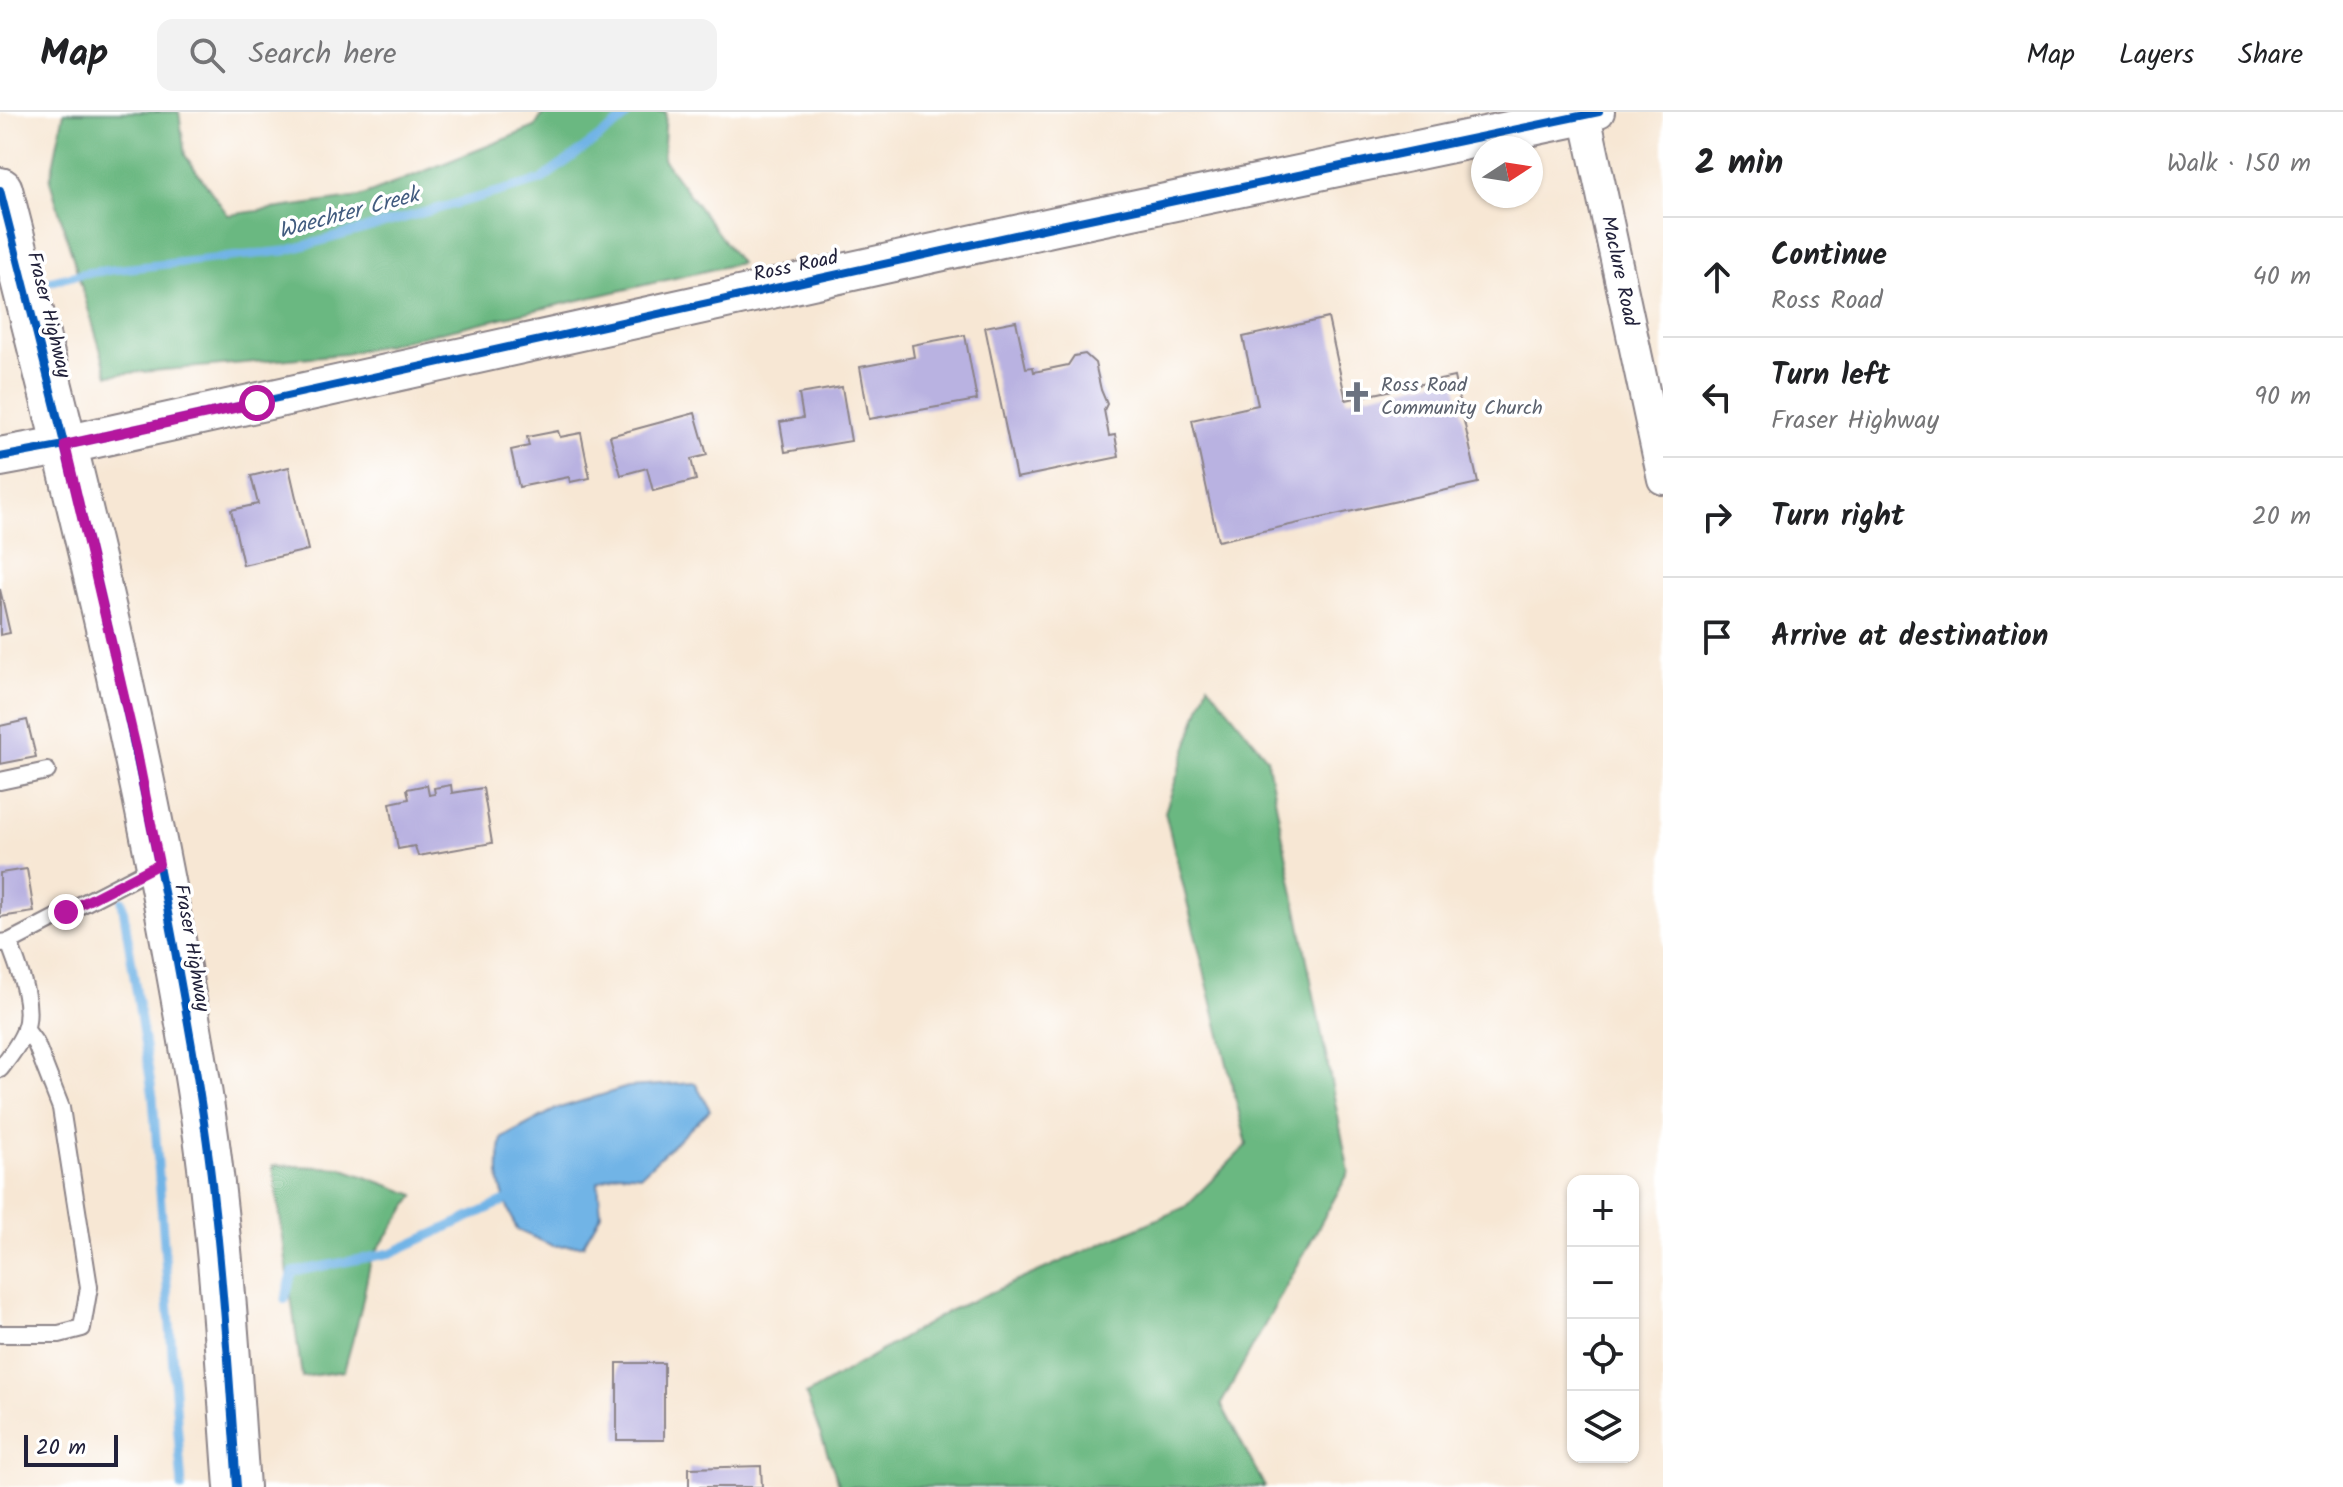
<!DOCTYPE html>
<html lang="en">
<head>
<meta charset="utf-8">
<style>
  :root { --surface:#fff; --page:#f2f2f2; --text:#202124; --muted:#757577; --line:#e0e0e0 }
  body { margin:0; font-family:Kalam,sans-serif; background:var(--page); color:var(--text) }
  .controls { position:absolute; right:24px; bottom:24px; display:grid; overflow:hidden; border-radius:16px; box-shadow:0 2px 6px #0004 }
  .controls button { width:72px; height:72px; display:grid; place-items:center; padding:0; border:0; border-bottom:2px solid var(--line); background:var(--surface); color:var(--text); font:40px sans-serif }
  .compass { position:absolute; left:1471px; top:24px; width:72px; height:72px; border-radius:50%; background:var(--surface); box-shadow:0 2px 6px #0004; rotate:78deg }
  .scale { position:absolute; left:24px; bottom:20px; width:94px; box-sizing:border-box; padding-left:8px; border:4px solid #22223b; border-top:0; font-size:22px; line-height:28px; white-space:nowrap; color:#22223b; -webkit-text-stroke:6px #fff; paint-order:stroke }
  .stop { position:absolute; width:24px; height:24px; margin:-18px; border:6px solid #b5179e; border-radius:50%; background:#fff }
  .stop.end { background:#b5179e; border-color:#fff; box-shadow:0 2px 8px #0008 }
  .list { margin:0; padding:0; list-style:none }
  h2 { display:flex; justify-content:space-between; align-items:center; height:104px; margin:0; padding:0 32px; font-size:34px }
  h2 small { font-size:26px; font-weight:400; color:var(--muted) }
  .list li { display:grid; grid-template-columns:52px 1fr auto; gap:24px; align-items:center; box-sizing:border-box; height:120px; padding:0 32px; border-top:2px solid var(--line) }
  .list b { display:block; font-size:30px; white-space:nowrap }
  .list p { margin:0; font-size:26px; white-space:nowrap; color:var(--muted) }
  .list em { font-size:26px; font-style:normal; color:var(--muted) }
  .icon { flex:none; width:44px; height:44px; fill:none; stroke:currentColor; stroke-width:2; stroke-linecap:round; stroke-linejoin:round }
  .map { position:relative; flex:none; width:1663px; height:1375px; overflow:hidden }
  header { display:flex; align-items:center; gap:48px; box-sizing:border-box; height:112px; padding:0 40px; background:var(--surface); border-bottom:2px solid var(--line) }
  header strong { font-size:38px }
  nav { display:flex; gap:44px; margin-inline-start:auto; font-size:28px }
  .search { width:560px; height:72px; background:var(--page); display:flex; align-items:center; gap:20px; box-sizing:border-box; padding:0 28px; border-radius:16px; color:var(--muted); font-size:30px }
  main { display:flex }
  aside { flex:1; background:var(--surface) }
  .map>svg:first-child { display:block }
  .forest { fill:#6bb881; stroke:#466d5e; stroke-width:2 }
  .water { fill:#71b4e6; stroke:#4a6b90; stroke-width:2 }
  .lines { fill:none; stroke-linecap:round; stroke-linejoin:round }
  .stream { stroke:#71b4e6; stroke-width:9 }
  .building { fill:#b9b2e1 }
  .service-casing { stroke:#8c8488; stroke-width:20 }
  .minor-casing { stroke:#8c8488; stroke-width:34 }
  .tertiary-casing { stroke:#8c8488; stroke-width:42 }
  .primary-casing { stroke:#8c8488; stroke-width:48 }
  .service { stroke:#fff; stroke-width:16 }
  .minor { stroke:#fff; stroke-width:30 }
  .tertiary { stroke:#fff; stroke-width:38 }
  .primary { stroke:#fff; stroke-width:44 }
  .cycleway-casing { stroke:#fff; stroke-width:13 }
  .cycleway { stroke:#0057b8; stroke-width:8 }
  .route { stroke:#b5179e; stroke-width:10 }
  .labels { text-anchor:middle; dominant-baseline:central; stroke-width:7; stroke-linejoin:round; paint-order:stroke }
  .street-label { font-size:20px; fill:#22223b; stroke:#fff }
  .worship-label { font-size:20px; fill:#5b616d; stroke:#fff; text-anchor:start }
  .water-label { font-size:22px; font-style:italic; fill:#425c7f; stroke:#fff }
</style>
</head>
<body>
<header>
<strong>Map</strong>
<div class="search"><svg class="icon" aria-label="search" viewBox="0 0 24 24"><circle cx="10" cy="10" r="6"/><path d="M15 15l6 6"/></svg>Search here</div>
<nav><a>Map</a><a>Layers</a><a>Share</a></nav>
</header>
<main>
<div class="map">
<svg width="1663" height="1375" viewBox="0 0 1663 1375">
  <rect width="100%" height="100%" fill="#fff"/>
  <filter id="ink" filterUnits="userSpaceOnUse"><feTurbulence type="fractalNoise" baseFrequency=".0125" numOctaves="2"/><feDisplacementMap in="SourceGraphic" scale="16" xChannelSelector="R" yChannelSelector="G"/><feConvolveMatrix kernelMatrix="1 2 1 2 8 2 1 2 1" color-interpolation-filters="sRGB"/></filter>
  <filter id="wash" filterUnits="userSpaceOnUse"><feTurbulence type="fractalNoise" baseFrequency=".006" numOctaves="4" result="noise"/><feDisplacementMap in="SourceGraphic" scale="32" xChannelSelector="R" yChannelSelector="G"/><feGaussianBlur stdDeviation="1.8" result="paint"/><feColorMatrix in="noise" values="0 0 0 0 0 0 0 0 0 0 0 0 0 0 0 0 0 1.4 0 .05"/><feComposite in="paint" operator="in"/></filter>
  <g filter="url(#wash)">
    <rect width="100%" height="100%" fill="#f7e7d4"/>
    <!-- forest -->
    <g class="forest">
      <polygon points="64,0 179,0 185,43 228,103 360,85 535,15 544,0 666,0 663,47 740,151 345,242 108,263 50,69"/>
      <polygon points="1208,572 1267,646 1349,1060 1221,1292 1265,1375 840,1375 806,1283 949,1199 1185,1095 1247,1033 1165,700"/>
      <polygon points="273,1053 341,1056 415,1083 371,1147 360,1201 344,1259 302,1265"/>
    </g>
    <!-- water -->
    <path class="water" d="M695,971L710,998L641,1063L618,1061L598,1070L601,1102L583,1133L553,1134L517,1118C501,1079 494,1068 502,1026L556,997L628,975Z"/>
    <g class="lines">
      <!-- stream -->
      <g class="stream">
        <polyline points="52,169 85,161 285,139 541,68 624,7 629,0"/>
        <polyline points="122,789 153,985 182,1375"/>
        <polyline points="285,1187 293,1160 391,1141 505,1089"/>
      </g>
    </g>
    <g id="blocks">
      <!-- building -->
      <g class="building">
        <polygon points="1328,206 1346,288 1454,265 1478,371 1218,429 1192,308 1258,293 1243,225"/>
        <polygon points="1016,209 1026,256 1033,255 1034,260 1068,253 1074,244 1085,242 1095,251 1101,278 1107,292 1104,298 1109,324 1115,323 1119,345 1016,366 985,215"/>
        <polygon points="965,223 977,288 869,307 860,255 914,245 912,233"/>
        <polygon points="842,275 851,329 785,340 780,310 803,306 799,282"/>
        <polygon points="695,301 707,343 691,347 696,368 653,379 647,356 621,363 610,324"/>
        <polygon points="558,319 560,325 581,321 590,366 570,370 569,365 519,375 511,338 529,334 527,325"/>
        <polygon points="289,355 308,438 243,453 231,398 258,392 251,364"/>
        <polygon points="0,477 10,521 0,523"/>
        <polygon points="27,608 36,645 0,652 0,614"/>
        <polygon points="427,673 429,683 435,682 434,676 451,673 452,681 483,676 492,731 418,744 415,734 398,737 390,691 409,687 407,677"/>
        <polygon points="27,757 34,800 0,805 0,761"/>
        <rect x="617" y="1251" width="47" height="77"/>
        <polygon points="761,1354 762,1375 689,1375 689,1356"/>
      </g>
    </g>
  </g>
  <g filter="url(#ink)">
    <use href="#blocks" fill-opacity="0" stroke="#8c8488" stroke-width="2"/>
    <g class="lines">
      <defs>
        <g id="service">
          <polyline points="0,669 47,659"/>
          <polyline points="0,831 9,830 158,753"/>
          <path d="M0,957C9,945 20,932 25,918C34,891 18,855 9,830"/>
          <polyline points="0,1222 59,1222 82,1216 89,1175 61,996 36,932 25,917"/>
        </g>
        <g id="minor">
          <path id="s1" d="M1599,0L1585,3L1663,367"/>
        </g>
        <polyline id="tertiary" points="0,345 65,333 1056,114 1585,3 1585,0"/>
        <path id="primary" d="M0,78C64,327 127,576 173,828C189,915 205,1003 214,1090C225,1185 230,1280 237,1375"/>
      </defs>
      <!-- service casing -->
      <use href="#service" class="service-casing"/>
      <!-- minor casing -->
      <use href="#minor" class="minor-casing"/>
      <!-- tertiary casing -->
      <use href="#tertiary" class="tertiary-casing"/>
      <!-- primary casing -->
      <use href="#primary" class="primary-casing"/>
      <!-- service -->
      <use href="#service" class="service"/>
      <!-- minor -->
      <use href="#minor" class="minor"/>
      <!-- tertiary -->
      <use href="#tertiary" class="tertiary"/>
      <!-- primary -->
      <use href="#primary" class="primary"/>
      <defs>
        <g id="cycleway">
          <path d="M0,78C64,327 127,576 173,828C189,915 205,1003 214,1090C225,1185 230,1280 237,1375"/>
          <polyline points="0,345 65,333 1056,114 1599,0"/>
        </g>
      </defs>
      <!-- cycleway casing -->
      <use href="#cycleway" class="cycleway-casing"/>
      <!-- cycleway -->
      <use href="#cycleway" class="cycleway"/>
    </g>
  </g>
  <g class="lines" filter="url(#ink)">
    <!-- route -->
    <polyline class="route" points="66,800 159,752 136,636 65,333 257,291"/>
  </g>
  <!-- icons -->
  <defs>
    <symbol id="church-bare" viewBox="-9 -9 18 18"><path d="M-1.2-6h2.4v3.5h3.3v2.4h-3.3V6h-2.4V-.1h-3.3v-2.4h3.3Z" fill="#6b7280" stroke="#fff" stroke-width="2.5" paint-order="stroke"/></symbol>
  </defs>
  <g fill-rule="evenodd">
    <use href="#church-bare" x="1335" y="263" width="44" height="44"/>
  </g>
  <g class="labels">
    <!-- street labels -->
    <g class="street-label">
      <text transform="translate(796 155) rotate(-12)">Ross Road</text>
      <text stroke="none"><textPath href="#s1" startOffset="174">Maclure Road</textPath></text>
      <text transform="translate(48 203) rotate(76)">Fraser Highway</text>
      <text transform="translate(191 836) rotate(80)">Fraser Highway</text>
    </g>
    <!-- worship labels -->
    <g class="worship-label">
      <text x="1381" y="274">Ross Road<tspan x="1381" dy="23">Community Church</tspan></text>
    </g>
    <!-- water labels -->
    <g class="water-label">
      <text transform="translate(349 102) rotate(-15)">Waechter Creek</text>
    </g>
  </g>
</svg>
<div class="controls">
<button>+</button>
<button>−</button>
<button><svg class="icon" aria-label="locate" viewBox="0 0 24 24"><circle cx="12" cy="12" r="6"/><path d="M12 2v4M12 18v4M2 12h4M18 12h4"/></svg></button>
<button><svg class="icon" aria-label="layers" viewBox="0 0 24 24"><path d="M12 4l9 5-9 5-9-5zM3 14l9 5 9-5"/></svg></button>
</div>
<svg class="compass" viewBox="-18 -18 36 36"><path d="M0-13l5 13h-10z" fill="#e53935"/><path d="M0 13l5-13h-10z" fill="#757577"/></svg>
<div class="scale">20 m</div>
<div class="stop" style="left:257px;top:291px"></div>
<div class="stop end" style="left:66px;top:800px"></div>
</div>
<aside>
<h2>2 min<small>Walk · 150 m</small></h2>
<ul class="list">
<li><svg class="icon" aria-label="ahead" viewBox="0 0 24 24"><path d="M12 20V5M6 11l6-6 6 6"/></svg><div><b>Continue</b><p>Ross Road</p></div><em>40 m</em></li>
<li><svg class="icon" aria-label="left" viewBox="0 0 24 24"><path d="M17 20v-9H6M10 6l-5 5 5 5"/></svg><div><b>Turn left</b><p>Fraser Highway</p></div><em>90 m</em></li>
<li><svg class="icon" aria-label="right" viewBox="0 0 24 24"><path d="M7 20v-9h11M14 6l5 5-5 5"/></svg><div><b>Turn right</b></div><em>20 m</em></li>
<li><svg class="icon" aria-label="arrive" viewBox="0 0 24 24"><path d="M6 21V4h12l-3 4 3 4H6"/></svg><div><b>Arrive at destination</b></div></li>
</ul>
</aside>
</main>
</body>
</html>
